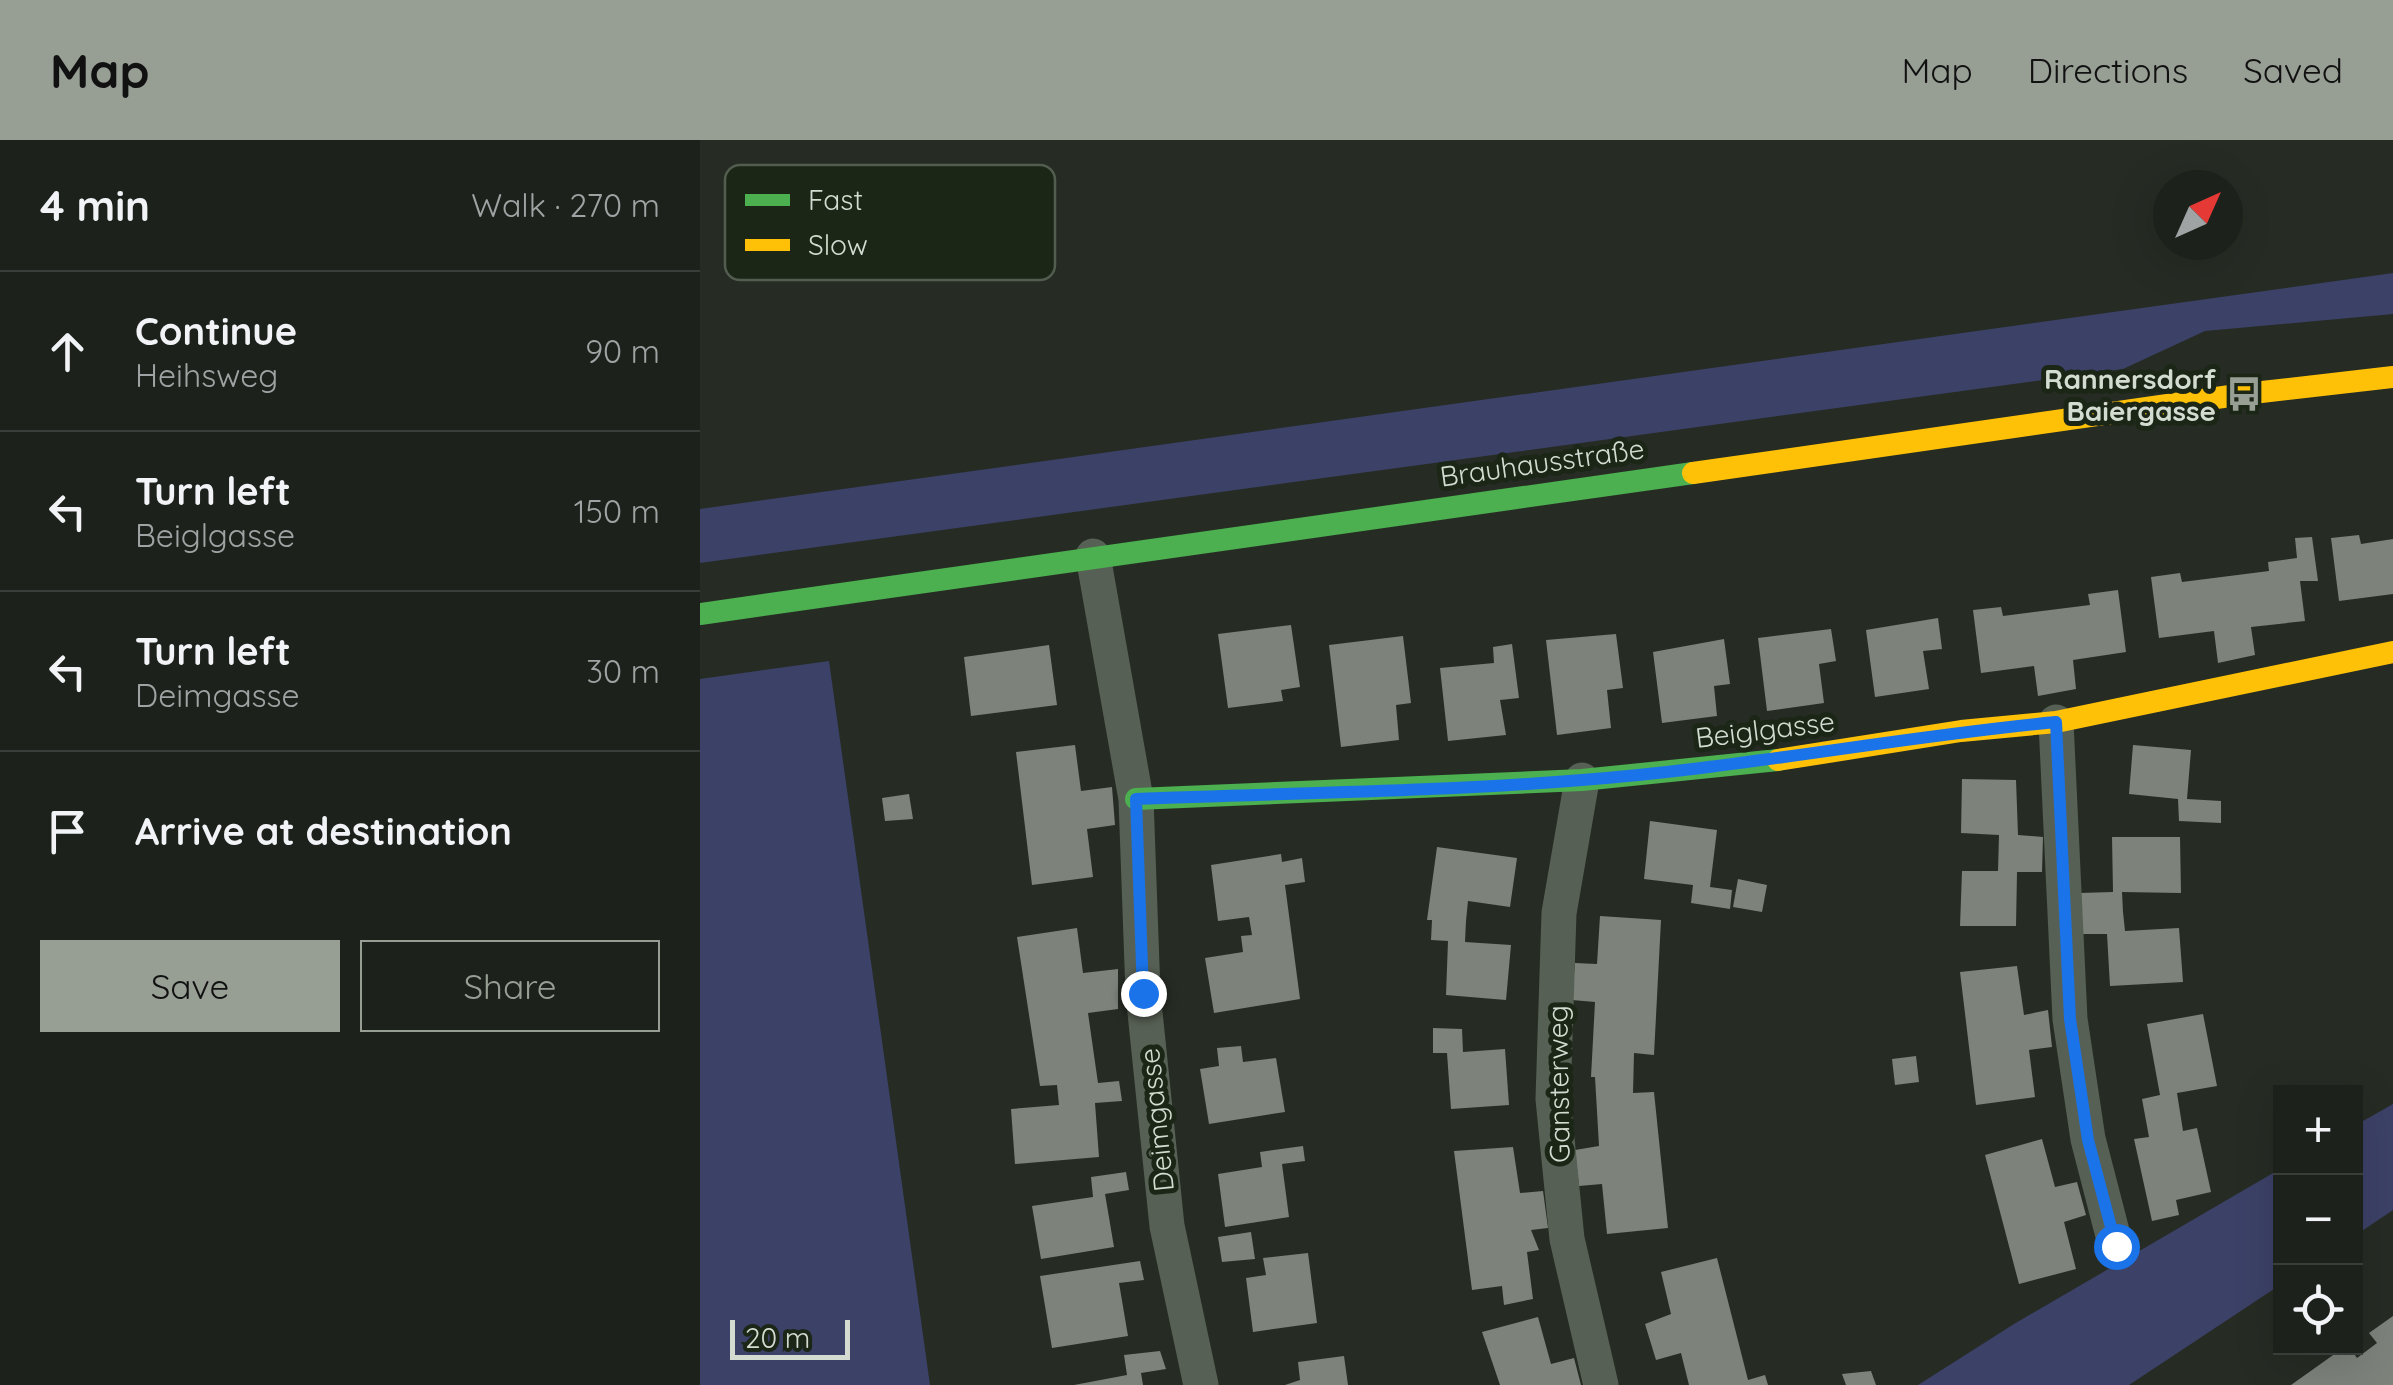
<!DOCTYPE html>
<html lang="en">
<head>
<meta charset="utf-8">
<style>
  :root { --surface:#1c211b; --page:#292e28; --text:#f1f3f6; --muted:#a0a3a3; --line:#3a3e3a; --accent:#979e94 }
  body { margin:0; font-family:Quicksand,sans-serif; background:var(--page); color:var(--text) }
  .controls { position:absolute; right:30px; bottom:30px; display:grid; overflow:hidden; border-radius:0px; box-shadow:0 10px 40px #0002 }
  .controls button { width:90px; height:90px; display:grid; place-items:center; padding:0; border:0; border-bottom:2px solid var(--line); background:var(--surface); color:var(--text); font:50px sans-serif }
  .compass { position:absolute; left:1453px; top:30px; width:90px; height:90px; border-radius:50%; background:var(--surface); box-shadow:0 10px 40px #0002; rotate:45deg }
  .scale { position:absolute; left:30px; bottom:25px; width:120px; box-sizing:border-box; padding-left:10px; border:5px solid #d4dbd1; border-top:0; font-size:28px; line-height:35px; white-space:nowrap; color:#d4dbd1; -webkit-text-stroke:8px #1b2617; paint-order:stroke }
  .stop { position:absolute; width:30px; height:30px; margin:-22px; border:8px solid #1a73e8; border-radius:50%; background:#fff }
  .stop.end { background:#1a73e8; border-color:#fff; box-shadow:0 2px 10px #0008 }
  .list { margin:0; padding:0; list-style:none }
  h2 { display:flex; justify-content:space-between; align-items:center; height:130px; margin:0; padding:0 40px; font-size:42px }
  h2 small { font-size:32px; font-weight:400; color:var(--muted) }
  .list li { display:grid; grid-template-columns:65px 1fr auto; gap:30px; align-items:center; box-sizing:border-box; height:160px; padding:0 40px; border-top:2px solid var(--line) }
  .list b { display:block; font-size:38px; white-space:nowrap }
  .list p { margin:0; font-size:32px; white-space:nowrap; color:var(--muted) }
  .list em { font-size:32px; font-style:normal; color:var(--muted) }
  .actions { display:flex; gap:20px; padding:30px 40px }
  .actions a { flex:1; padding:22px 0; border:2px solid var(--accent); border-radius:0px; text-align:center; font-size:35px; color:var(--accent) }
  .actions .main { background:var(--accent); color:#111 }
  .icon { flex:none; width:55px; height:55px; fill:none; stroke:currentColor; stroke-width:2; stroke-linecap:round; stroke-linejoin:round }
  .map { position:relative; flex:none; width:1693px; height:1245px; overflow:hidden }
  header { display:flex; align-items:center; gap:60px; box-sizing:border-box; height:140px; padding:0 50px; background:var(--accent); color:#111 }
  header strong { font-size:48px }
  nav { display:flex; gap:55px; margin-inline-start:auto; font-size:35px }
  main { display:flex }
  aside { flex:1; background:var(--surface) }
  .map>svg:first-child { display:block }
  .green { fill:#3c4167 }
  .building { fill:#7d827b }
  .lines { fill:none; stroke-linecap:round; stroke-linejoin:round }
  .street { stroke:#576054; stroke-width:35 }
  .fast { stroke:#4caf50; stroke-width:22 }
  .slow { stroke:#ffc107; stroke-width:22 }
  .route { stroke:#1a73e8; stroke-width:12 }
  .labels { text-anchor:middle; dominant-baseline:central; stroke-width:10; stroke-linejoin:round; paint-order:stroke }
  .poi-label { font-size:28px; font-weight:bold; fill:#d4dbd1; stroke:#1b2617; text-anchor:end }
  .street-label { font-size:28px; fill:#d4dbd1; stroke:#1b2617 }
  .key { fill:#1b2617; stroke:#525c4f; stroke-width:2.5 }
  .key-label { font-size:28px; fill:#d4dbd1 }
</style>
</head>
<body>
<header>
<strong>Map</strong>
<nav><a>Map</a><a>Directions</a><a>Saved</a></nav>
</header>
<main>
<aside>
<h2>4 min<small>Walk · 270 m</small></h2>
<ul class="list">
<li><svg class="icon" aria-label="ahead" viewBox="0 0 24 24"><path d="M12 20V5M6 11l6-6 6 6"/></svg><div><b>Continue</b><p>Heihsweg</p></div><em>90 m</em></li>
<li><svg class="icon" aria-label="left" viewBox="0 0 24 24"><path d="M17 20v-9H6M10 6l-5 5 5 5"/></svg><div><b>Turn left</b><p>Beiglgasse</p></div><em>150 m</em></li>
<li><svg class="icon" aria-label="left" viewBox="0 0 24 24"><path d="M17 20v-9H6M10 6l-5 5 5 5"/></svg><div><b>Turn left</b><p>Deimgasse</p></div><em>30 m</em></li>
<li><svg class="icon" aria-label="arrive" viewBox="0 0 24 24"><path d="M6 21V4h12l-3 4 3 4H6"/></svg><div><b>Arrive at destination</b></div></li>
</ul>
<div class="actions"><a class="main">Save</a><a>Share</a></div>
</aside>
<div class="map">
<svg width="1693" height="1245" viewBox="0 0 1693 1245">
  <rect width="100%" height="100%" fill="#262c24"/>
  <!-- green -->
  <g class="green">
    <polygon points="1693,133 1693,174 1505,191 1423,229 0,423 0,369"/>
    <polygon points="129,521 230,1245 0,1245 0,539"/>
    <polygon points="1693,964 1693,1070 1656,1095 1656,985"/>
    <polygon points="1580,1029 1580,1145 1429,1245 1218,1245 1314,1184"/>
  </g>
  <!-- building -->
  <g class="building">
    <polygon points="1659,395 1661,404 1693,399 1693,454 1639,461 1631,398"/>
    <polygon points="1612,397 1618,441 1600,441 1605,481 1551,487 1555,515 1518,523 1514,491 1459,498 1451,437 1480,433 1482,442 1569,431 1568,422 1597,418 1595,398"/>
    <polygon points="1418,450 1426,512 1373,520 1376,549 1338,556 1334,526 1281,533 1273,470 1301,467 1303,476 1390,465 1388,454"/>
    <polygon points="1238,478 1242,509 1223,511 1229,549 1175,557 1166,490"/>
    <polygon points="591,485 600,547 581,550 583,561 528,568 518,494"/>
    <polygon points="1131,489 1136,521 1119,524 1124,563 1067,571 1058,498"/>
    <polygon points="916,494 923,548 907,550 911,588 857,595 846,500"/>
    <polygon points="703,496 711,563 696,565 699,600 641,607 629,505"/>
    <polygon points="1024,499 1030,544 1014,546 1017,576 962,583 953,512"/>
    <polygon points="812,504 819,558 800,560 806,595 748,601 740,528 794,523 793,507"/>
    <polygon points="349,505 357,565 271,576 264,517"/>
    <polygon points="375,605 381,651 412,647 415,685 387,689 393,737 332,745 316,612"/>
    <polygon points="1433,605 1491,610 1487,659 1521,661 1521,683 1479,681 1478,659 1429,654"/>
    <polygon points="1262,639 1316,640 1318,695 1343,697 1342,732 1317,732 1316,786 1260,786 1262,731 1298,731 1299,695 1261,693"/>
    <polygon points="209,654 213,679 185,681 182,658"/>
    <polygon points="950,681 1017,690 1010,747 1032,750 1030,769 991,763 993,745 944,739"/>
    <polygon points="1412,697 1480,697 1481,753 1422,752 1423,772 1425,791 1479,788 1483,842 1410,846 1407,794 1380,794 1379,753 1413,752"/>
    <polygon points="737,707 817,718 810,767 768,761 766,781 765,802 811,805 806,860 746,855 748,801 731,800 732,780 727,780"/>
    <polygon points="581,714 582,722 602,718 605,742 585,745 600,859 514,873 505,818 543,812 541,796 552,795 549,777 518,781 511,725"/>
    <polygon points="1038,739 1067,745 1062,772 1033,767"/>
    <polygon points="900,776 961,780 954,915 934,913 933,953 954,952 968,1088 907,1094 902,1044 879,1046 875,1010 899,1006 895,937 891,937 895,862 872,860 875,823 897,824"/>
    <polygon points="377,788 383,833 418,829 418,869 388,873 398,943 419,941 422,961 395,963 399,1017 315,1024 311,969 359,965 357,945 340,946 317,797"/>
    <polygon points="1317,826 1324,875 1348,870 1352,907 1329,910 1335,957 1276,965 1260,832"/>
    <polygon points="1503,874 1517,946 1477,953 1483,991 1497,988 1511,1052 1476,1060 1479,1075 1452,1081 1434,999 1449,997 1442,959 1460,955 1447,884"/>
    <polygon points="733,888 762,889 763,912 805,909 809,965 751,969 747,913 733,913"/>
    <polygon points="541,906 543,922 576,918 585,972 509,984 500,929 519,926 517,908"/>
    <polygon points="1216,916 1219,942 1195,945 1192,919"/>
    <polygon points="1342,999 1355,1047 1377,1042 1386,1075 1364,1082 1376,1129 1319,1144 1285,1015"/>
    <polygon points="603,1006 605,1021 582,1024 589,1077 525,1087 518,1034 562,1027 560,1012"/>
    <polygon points="813,1007 820,1053 843,1051 848,1088 831,1090 839,1110 827,1112 833,1159 804,1165 802,1146 772,1150 754,1011"/>
    <polygon points="426,1032 429,1050 405,1054 414,1107 341,1119 332,1066 393,1057 391,1037"/>
    <polygon points="551,1092 555,1119 522,1122 518,1097"/>
    <polygon points="608,1113 617,1183 553,1192 546,1138 566,1135 563,1118"/>
    <polygon points="1017,1118 1048,1240 1065,1235 1068,1245 989,1245 981,1213 956,1220 945,1184 971,1174 961,1132"/>
    <polygon points="440,1121 444,1140 419,1143 428,1196 352,1208 340,1136"/>
    <polygon points="1693,1176 1693,1245 1591,1245 1643,1208 1650,1208 1657,1218 1677,1203 1669,1193"/>
    <polygon points="838,1177 851,1224 874,1218 881,1245 800,1245 782,1192"/>
    <polygon points="460,1211 466,1229 441,1233 443,1245 374,1245 427,1235 424,1215"/>
    <polygon points="644,1216 648,1245 585,1245 600,1240 598,1222"/>
    <polygon points="1171,1231 1176,1245 1146,1245 1142,1234"/>
  </g>
  <g class="lines">
    <!-- street -->
    <g class="street">
      <polyline points="393,416 436,659 443,853 467,1086 501,1245"/>
      <polyline points="1356,582 1370,879 1388,999 1416,1107"/>
      <polyline points="882,640 859,773 853,959 867,1099 901,1245"/>
    </g>
    <!-- fast -->
    <g class="fast">
      <polyline points="0,474 993,333"/>
      <polyline points="436,659 882,640 1078,620"/>
    </g>
    <!-- slow -->
    <g class="slow">
      <polyline points="993,333 1544,254 1693,237"/>
      <polyline points="1078,620 1261,591 1356,582 1693,512"/>
    </g>
  </g>
  <g class="lines">
    <!-- route -->
    <path class="route" d="M443,853L436,659C584,653 734,652 882,640C1041,628 1197,597 1356,582L1370,879L1388,1000L1416,1106"/>
  </g>
  <!-- icons -->
  <defs>
    <symbol id="bus-bare" viewBox="-9 -9 18 18"><path d="M-5-6H5V4H4V6H2V4H-2V6H-4V4H-5ZM-3.5-4V0h7V-4ZM-3.5 1.2v1.5H-2V1.2ZM2 1.2v1.5H3.5V1.2Z" fill="#979e94" stroke="#1b2617" stroke-width="2.5" paint-order="stroke"/></symbol>
  </defs>
  <g fill-rule="evenodd">
    <use href="#bus-bare" x="1519" y="229" width="50" height="50"/>
  </g>
  <g class="labels">
    <!-- poi labels -->
    <g class="poi-label">
      <text x="1516" y="238">Rannersdorf<tspan x="1516" dy="32">Baiergasse</tspan></text>
    </g>
    <!-- street labels -->
    <g class="street-label">
      <text transform="translate(842 322) rotate(-8)">Brauhausstraße</text>
      <text transform="translate(1065 589) rotate(-7)">Beiglgasse</text>
      <text transform="translate(858 944) rotate(-91)">Gansterweg</text>
      <text transform="translate(456 980) rotate(-96)">Deimgasse</text>
    </g>
  </g>
  <!-- legend -->
  <rect x="25" y="25" width="330" height="115" rx="15" class="key"/>
  <rect x="45" y="54" width="45" height="12" fill="#4caf50"/>
  <rect x="45" y="99" width="45" height="12" fill="#ffc107"/>
  <g class="key-label">
    <text x="108" y="70">Fast</text>
    <text x="108" y="115">Slow</text>
  </g>
</svg>
<div class="controls">
<button>+</button>
<button>−</button>
<button><svg class="icon" aria-label="locate" viewBox="0 0 24 24"><circle cx="12" cy="12" r="6"/><path d="M12 2v4M12 18v4M2 12h4M18 12h4"/></svg></button>
</div>
<svg class="compass" viewBox="-18 -18 36 36"><path d="M0-13l5 13h-10z" fill="#e53935"/><path d="M0 13l5-13h-10z" fill="#a0a3a3"/></svg>
<div class="scale">20 m</div>
<div class="stop" style="left:1416px;top:1106px"></div>
<div class="stop end" style="left:443px;top:853px"></div>
</div>
</main>
</body>
</html>
